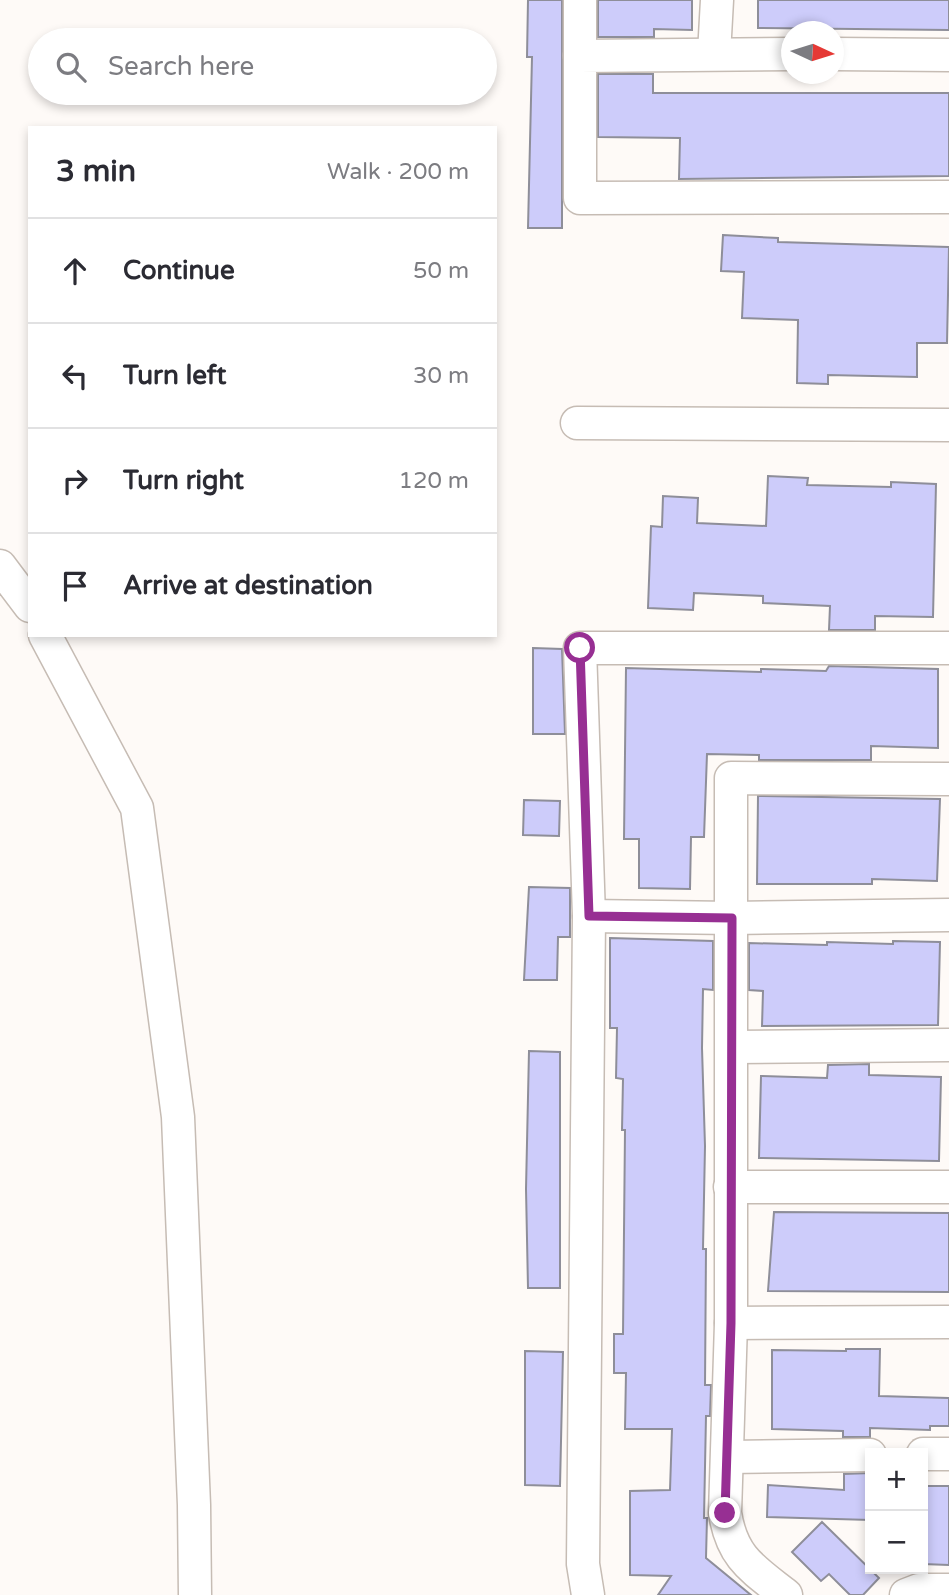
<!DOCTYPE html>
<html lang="en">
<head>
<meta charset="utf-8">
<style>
  :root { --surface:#fff; --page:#f2f2f3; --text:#2b2b33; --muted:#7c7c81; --line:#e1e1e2 }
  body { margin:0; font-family:"Varela Round",sans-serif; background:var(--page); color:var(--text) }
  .controls { position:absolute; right:21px; bottom:21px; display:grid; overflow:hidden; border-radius:0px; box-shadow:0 4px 10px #0003 }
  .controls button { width:63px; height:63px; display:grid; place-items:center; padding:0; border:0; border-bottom:2px solid var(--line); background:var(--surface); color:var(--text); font:35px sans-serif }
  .compass { position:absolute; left:781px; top:21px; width:63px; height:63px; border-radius:50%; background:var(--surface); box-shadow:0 4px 10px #0003; rotate:94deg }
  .stop { position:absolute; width:21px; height:21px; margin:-16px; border:5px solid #972f93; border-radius:50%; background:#fff }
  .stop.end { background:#972f93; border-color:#fff; box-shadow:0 2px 7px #0008 }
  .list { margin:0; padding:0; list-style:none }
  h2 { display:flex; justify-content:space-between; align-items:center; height:91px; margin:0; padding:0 28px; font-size:30px }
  h2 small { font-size:23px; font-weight:400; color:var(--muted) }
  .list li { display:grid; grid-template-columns:46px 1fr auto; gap:21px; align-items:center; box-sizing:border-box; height:105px; padding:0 28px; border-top:2px solid var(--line) }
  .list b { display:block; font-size:26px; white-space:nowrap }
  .list em { font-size:23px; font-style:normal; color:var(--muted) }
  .icon { flex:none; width:38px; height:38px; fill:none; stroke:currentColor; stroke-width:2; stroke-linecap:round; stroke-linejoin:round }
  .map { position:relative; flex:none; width:949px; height:1595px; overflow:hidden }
  .search { position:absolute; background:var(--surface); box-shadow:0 4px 10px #0003; left:28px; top:28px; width:469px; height:77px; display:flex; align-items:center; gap:18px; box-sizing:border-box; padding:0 24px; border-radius:38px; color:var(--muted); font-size:26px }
  .panel { position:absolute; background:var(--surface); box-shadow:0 4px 10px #0003; left:28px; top:126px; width:469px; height:511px; border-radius:0px }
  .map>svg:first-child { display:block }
  .building { fill:#cdccfa; stroke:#8e8e99; stroke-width:2 }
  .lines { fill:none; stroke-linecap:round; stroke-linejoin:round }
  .street-casing { stroke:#c6bcb4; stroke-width:35 }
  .street { stroke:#fff; stroke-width:32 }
  .route { stroke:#972f93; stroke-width:9 }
</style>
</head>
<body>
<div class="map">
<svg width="949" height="1595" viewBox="0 0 949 1595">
  <rect width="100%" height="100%" fill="#fefaf7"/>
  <!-- building -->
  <g class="building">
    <polygon points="528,0 562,0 562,228 528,228 532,57 527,57"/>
    <polygon points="598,0 692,0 692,30 654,29 654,37 598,37"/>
    <polygon points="758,0 949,0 949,30 758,28"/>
    <polygon points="598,74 653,74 653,93 949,93 949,176 679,179 680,138 598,137"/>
    <polygon points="723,235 778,238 778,242 949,247 947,343 917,343 917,377 828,375 828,384 797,383 798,320 742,318 744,272 721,271"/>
    <polygon points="768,476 808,478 807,485 891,487 891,482 936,484 933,617 875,616 875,630 829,630 830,606 763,603 763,596 694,593 693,610 648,608 651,526 662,527 663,496 698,498 697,523 766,526"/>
    <polygon points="533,648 562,649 565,734 533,734"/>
    <polygon points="829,666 938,669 938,748 871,746 871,760 759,760 759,755 707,754 704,837 691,837 690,889 639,888 639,839 624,839 626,668 761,672 761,669 826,671"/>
    <polygon points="758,796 940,799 937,881 872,879 872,884 757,884"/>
    <polygon points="524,800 560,801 559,836 523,835"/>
    <polygon points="529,887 570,888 570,937 558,937 557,980 524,980"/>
    <polygon points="610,938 713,941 713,990 703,989 702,1048 705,1146 703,1249 706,1249 705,1385 711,1385 710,1416 706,1416 704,1518 707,1518 706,1558 751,1595 658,1595 671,1576 630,1575 630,1491 670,1490 672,1429 625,1429 626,1373 614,1373 614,1334 623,1334 625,1130 622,1130 623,1079 616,1078 617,1028 610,1028"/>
    <polygon points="893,941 940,942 938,1025 762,1026 763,991 749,990 749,943 827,945 827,942 893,944"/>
    <polygon points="529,1051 560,1052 560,1288 528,1288 526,1189"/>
    <polygon points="869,1064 869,1075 941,1077 939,1161 759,1158 761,1076 827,1078 828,1065"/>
    <polygon points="774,1212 949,1213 949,1292 768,1291"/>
    <polygon points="846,1349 880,1349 879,1396 949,1398 949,1426 930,1426 930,1430 870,1428 870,1437 843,1437 843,1431 772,1429 772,1350 846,1351"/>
    <polygon points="525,1351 563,1352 560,1486 525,1485"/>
    <polygon points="870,1473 870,1520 767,1517 768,1485 844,1490 844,1474"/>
    <polygon points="923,1486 949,1486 949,1565 923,1564"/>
    <polygon points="822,1522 879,1578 863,1595 850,1595 829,1574 821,1581 792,1552"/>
  </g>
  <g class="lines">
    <defs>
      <g id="street">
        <polyline points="714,54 717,0"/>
        <polyline points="792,54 580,56 580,198 949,197"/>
        <polyline points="834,54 949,55"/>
        <polyline points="580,56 580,0"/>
        <polyline points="577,423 949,425"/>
        <polyline points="0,566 30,606"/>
        <polyline points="45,635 137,808 178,1117 194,1505 195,1595"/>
        <polyline points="589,916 732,918 949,915"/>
        <polyline points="733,1047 949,1045"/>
        <polyline points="730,1187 949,1187"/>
        <polyline points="731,1323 949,1322"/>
        <polyline points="923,1454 949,1454"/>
        <polyline points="728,1457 870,1455"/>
        <polyline points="588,1595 583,1564 589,916 580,648 949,648"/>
        <path d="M786,1595C753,1569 732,1558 725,1513L731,1323V778L949,779"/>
        <polyline points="906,1595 919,1590 949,1590"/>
      </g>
    </defs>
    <!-- street casing -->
    <use href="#street" class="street-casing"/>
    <!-- street -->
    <use href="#street" class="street"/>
  </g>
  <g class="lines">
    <!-- route -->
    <polyline class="route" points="580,648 589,916 732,918 731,1323 725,1513"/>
  </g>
</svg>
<div class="controls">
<button>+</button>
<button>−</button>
</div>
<svg class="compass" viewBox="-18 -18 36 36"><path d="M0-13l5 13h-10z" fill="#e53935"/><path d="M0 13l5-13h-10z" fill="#7c7c81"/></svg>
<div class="stop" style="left:580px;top:648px"></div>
<div class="stop end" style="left:725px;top:1513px"></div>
<div class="search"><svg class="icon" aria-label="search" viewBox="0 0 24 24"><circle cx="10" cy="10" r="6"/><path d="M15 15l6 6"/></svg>Search here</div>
<section class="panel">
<h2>3 min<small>Walk · 200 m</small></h2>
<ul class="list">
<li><svg class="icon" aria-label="ahead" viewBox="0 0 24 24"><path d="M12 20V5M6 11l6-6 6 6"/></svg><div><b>Continue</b></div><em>50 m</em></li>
<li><svg class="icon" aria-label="left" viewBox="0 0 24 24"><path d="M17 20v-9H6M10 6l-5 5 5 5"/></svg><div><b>Turn left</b></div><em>30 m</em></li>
<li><svg class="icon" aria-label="right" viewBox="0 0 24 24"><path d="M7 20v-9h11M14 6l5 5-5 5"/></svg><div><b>Turn right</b></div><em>120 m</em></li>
<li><svg class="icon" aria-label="arrive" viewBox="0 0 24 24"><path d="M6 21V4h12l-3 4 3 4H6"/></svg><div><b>Arrive at destination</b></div></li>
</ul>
</section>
</div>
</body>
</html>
